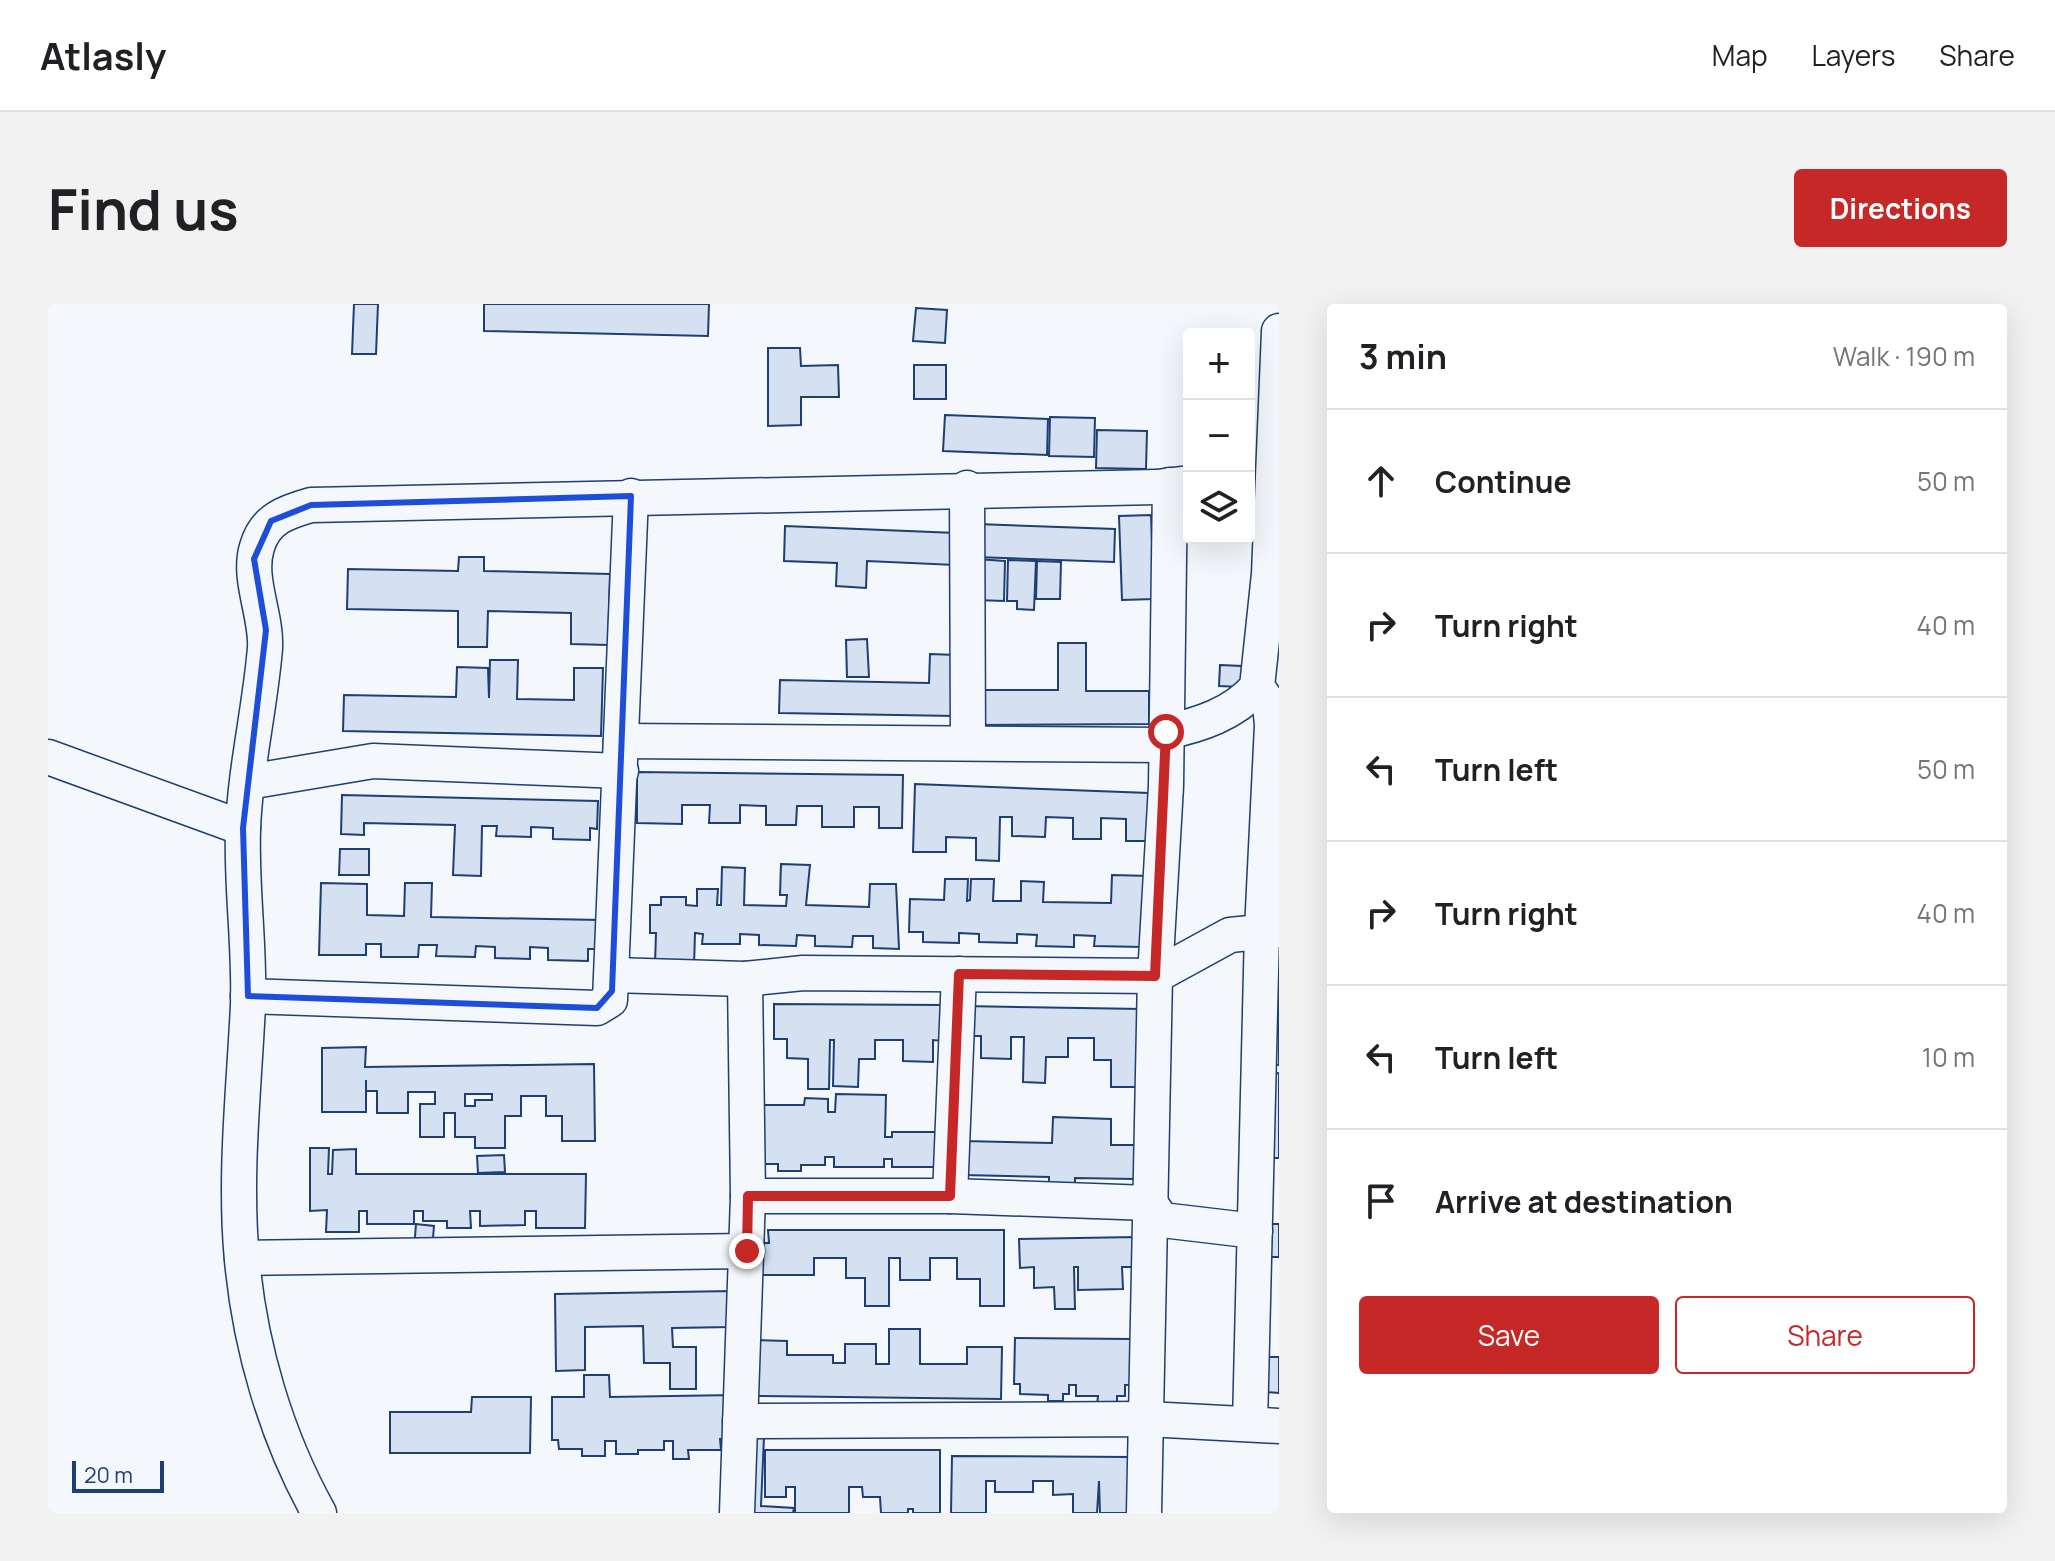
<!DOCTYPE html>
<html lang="en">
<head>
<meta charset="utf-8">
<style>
  :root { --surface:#fff; --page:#f2f2f2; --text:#202124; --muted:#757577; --line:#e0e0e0; --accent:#c62828 }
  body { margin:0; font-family:Manrope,sans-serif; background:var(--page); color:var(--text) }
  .controls { position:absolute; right:24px; top:24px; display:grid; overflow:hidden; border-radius:8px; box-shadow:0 8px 32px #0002 }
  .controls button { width:72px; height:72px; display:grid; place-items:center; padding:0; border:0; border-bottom:2px solid var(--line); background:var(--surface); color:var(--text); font:40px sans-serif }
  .scale { position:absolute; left:24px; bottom:20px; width:92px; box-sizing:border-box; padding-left:8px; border:4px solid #1d3f73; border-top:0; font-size:22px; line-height:28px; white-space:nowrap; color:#1d3f73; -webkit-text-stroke:6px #f4f7fb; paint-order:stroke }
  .stop { position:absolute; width:24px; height:24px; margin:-18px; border:6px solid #c62828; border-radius:50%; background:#fff }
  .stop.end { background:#c62828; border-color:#fff; box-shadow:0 2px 8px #0008 }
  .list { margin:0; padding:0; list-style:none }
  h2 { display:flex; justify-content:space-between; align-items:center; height:104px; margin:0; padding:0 32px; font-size:34px }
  h2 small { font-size:26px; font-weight:400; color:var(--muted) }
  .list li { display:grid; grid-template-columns:52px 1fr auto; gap:24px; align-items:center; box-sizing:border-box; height:144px; padding:0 32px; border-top:2px solid var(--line) }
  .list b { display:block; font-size:30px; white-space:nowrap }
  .list em { font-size:26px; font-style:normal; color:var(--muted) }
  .actions { display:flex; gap:16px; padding:24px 32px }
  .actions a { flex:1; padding:18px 0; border:2px solid var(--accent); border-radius:8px; text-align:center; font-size:28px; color:var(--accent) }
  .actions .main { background:var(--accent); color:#fff }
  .icon { flex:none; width:44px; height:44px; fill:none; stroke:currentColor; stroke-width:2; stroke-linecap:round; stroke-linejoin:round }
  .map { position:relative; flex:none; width:1231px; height:1209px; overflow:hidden; border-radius:8px }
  header { display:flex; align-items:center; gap:48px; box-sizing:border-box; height:112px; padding:0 40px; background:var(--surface); border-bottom:2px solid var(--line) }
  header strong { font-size:38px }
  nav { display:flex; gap:44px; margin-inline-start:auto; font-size:28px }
  .intro { display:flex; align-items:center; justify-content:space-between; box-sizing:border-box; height:192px; padding:0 48px }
  h1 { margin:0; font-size:56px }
  .button { padding:20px 36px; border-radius:8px; background:var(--accent); color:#fff; font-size:28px; font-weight:700 }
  main { display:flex; gap:48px; padding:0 48px }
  aside { flex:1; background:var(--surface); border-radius:8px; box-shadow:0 8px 32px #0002 }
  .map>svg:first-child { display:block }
  .building { fill:#d5e0f0; stroke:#1d3f73; stroke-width:2; fill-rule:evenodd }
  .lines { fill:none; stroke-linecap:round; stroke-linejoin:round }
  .minor-casing { stroke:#1d3f73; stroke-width:37 }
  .minor { stroke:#f4f7fb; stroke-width:34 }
  .route { stroke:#c62828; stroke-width:10 }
  .marked { fill:none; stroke:#1d4ed8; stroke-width:6; stroke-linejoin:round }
</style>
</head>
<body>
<header>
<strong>Atlasly</strong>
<nav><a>Map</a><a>Layers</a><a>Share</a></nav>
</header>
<div class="intro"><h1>Find us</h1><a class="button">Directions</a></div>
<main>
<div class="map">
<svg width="1231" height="1209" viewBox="0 0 1231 1209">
  <rect width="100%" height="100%" fill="#f4f7fb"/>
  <!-- building -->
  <g class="building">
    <polygon points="306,0 330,0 328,50 304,50"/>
    <polygon points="436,0 661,0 660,32 436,27"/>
    <polygon points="868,4 899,6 897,39 865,37"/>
    <polygon points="720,44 752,44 753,62 790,61 791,93 753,93 753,121 720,122"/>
    <rect x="866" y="61" width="32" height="34"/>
    <polygon points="897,111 1000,115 999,151 895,147"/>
    <polygon points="1002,113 1047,114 1046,153 1001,152"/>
    <polygon points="1049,126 1099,127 1098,165 1048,164"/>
    <polygon points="1103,211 1106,295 1074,296 1071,212"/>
    <polygon points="929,220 1067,225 1066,258 927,253"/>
    <polygon points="737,222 908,229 907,261 819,257 818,284 788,282 789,259 736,257"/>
    <polygon points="411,253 436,253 436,267 562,270 560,341 523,340 523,309 440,307 439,343 410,343 410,307 299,305 300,265 410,267"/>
    <polygon points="928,255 957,257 956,297 927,296"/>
    <polygon points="960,256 988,257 986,306 969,305 969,297 959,297"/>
    <polygon points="989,257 1013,258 1012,295 988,295"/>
    <polygon points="819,335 821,373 799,373 798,336"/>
    <polygon points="1010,339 1038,339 1038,387 1101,387 1101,420 925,421 925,386 1010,386"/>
    <polygon points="882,350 908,351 907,412 731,409 732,376 881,379"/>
    <polygon points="442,356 470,356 469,395 526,396 526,364 555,364 553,432 295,427 296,391 408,393 409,363 440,364 441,394"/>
    <polygon points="1172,361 1194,362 1193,383 1171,382"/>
    <polygon points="589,468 855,471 854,524 831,524 831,503 806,503 806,523 774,523 774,502 749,502 748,521 718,521 718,502 692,501 692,519 661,519 662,501 634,501 634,520 589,519"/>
    <polygon points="867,480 1101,489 1101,537 1078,537 1078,515 1053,514 1053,535 1025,535 1025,514 998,513 997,533 964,532 964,513 952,513 951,557 928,556 928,534 898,533 898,548 865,548"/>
    <polygon points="294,491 550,497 549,525 542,524 542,536 505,535 505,524 483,523 483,533 448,532 449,522 434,522 433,572 405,571 407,521 316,519 316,531 293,530"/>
    <polygon points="292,545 321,545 321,571 291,571"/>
    <polygon points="733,560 762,561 758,601 821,603 822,580 848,580 851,645 825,644 825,632 805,632 804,643 767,642 767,632 749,631 748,642 711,641 711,631 692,630 692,640 654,640 655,630 647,629 646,662 607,660 608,629 602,629 602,601 613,601 613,593 638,593 638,601 649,602 649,585 670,585 669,601 673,601 674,563 697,564 696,601 738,602 739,591 732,591"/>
    <polygon points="1064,571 1102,572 1095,643 1046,642 1047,632 1026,631 1026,643 988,642 989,631 969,630 969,639 931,638 931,630 911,629 911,639 875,638 875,628 861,628 862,595 896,596 897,575 920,575 919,597 922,596 923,575 946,575 945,597 973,597 973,577 996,578 995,598 1063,599"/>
    <polygon points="273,579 319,580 319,611 356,612 357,579 384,579 383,613 553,616 552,645 540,645 540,657 500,656 500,644 482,643 482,655 447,654 447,643 428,642 427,653 388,652 389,641 371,641 370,653 333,653 333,640 318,640 318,651 271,651"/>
    <polygon points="1224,678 1231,678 1231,761 1222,760"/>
    <polygon points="726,700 896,701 895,737 885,736 885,758 855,757 855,736 827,736 827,755 811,755 810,783 785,782 786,736 782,736 781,785 760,785 760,755 739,754 739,735 726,735"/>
    <polygon points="915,702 1095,705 1093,783 1063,783 1063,756 1046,756 1046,734 1020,734 1020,753 998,753 997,779 975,778 976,733 963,733 963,755 933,754 933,732 915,732"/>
    <path d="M318,743L317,763L546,760L547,837H514V812H498V792H473V812H457V844H427V833H407V809H396V833H372V800H387V788H360V809H329V787H318V776V808H274V744ZM417,790H444V796H427V802H417Z"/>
    <polygon points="1231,769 1231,854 1223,854 1221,770"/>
    <polygon points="788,790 838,791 837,833 844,833 844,828 891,828 890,863 844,863 844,855 836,855 836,863 786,863 786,853 777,853 777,861 753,861 753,867 730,867 730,860 711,860 712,801 756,801 757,794 780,795 780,808 787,808"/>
    <polygon points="1005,813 1063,815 1063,841 1088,841 1086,875 1027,874 1027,880 1001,879 1001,873 915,871 916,837 1004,839"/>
    <polygon points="262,844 281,844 280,870 284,870 285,846 308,845 308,870 538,870 537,924 488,924 488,907 477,907 477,921 432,922 432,907 422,907 423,924 399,924 399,917 375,917 375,907 366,907 366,920 319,920 319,907 311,907 311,928 278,928 279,906 262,907"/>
    <polygon points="456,851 457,868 430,869 429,852"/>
    <polygon points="368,920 386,922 384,946 366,945"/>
    <polygon points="1223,920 1231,920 1231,953 1222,953"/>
    <polygon points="720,926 956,926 956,1002 932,1002 932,975 909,975 909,954 882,954 882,976 852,976 852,954 841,954 841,1002 817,1002 817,974 798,974 798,954 766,954 766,971 706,971 706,939 721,939"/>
    <polygon points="1088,933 1088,963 1074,963 1075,985 1030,986 1030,963 1026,963 1027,1005 1007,1005 1006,983 986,984 986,963 972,964 971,935"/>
    <polygon points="684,987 684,1023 624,1024 625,1043 648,1043 648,1085 622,1085 622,1059 596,1059 595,1022 537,1023 537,1066 508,1067 507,990"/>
    <polygon points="841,1025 872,1025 872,1060 919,1060 919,1043 954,1043 953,1095 709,1092 710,1036 739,1037 739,1051 785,1051 785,1059 797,1059 797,1040 828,1040 828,1060 841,1060"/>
    <polygon points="967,1034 1084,1035 1083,1081 1077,1081 1077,1092 1069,1092 1069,1101 1049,1101 1050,1092 1028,1092 1028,1081 1021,1081 1021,1090 1015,1090 1015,1097 1000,1097 1000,1091 972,1090 972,1080 966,1080"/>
    <polygon points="1218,1053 1231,1053 1231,1089 1217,1088"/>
    <polygon points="536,1071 561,1071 562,1093 687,1091 687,1134 672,1135 673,1146 640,1146 641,1155 625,1155 625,1137 616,1137 616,1146 590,1146 590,1150 568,1150 568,1137 557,1137 557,1152 534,1152 534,1145 511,1145 510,1136 504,1136 504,1093 536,1093"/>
    <polygon points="424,1093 483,1093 482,1149 342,1149 342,1108 423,1108"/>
    <polygon points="697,1132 716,1133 713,1202 746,1204 745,1209 693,1209"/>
    <polygon points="717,1146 892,1146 892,1209 865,1209 865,1205 860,1205 860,1209 833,1209 832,1193 815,1193 814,1183 801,1183 801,1209 747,1209 747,1183 738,1183 738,1193 717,1193"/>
    <polygon points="904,1152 1081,1153 1080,1209 1052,1209 1051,1177 1049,1209 1025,1209 1025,1190 1005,1191 1005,1177 985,1177 985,1188 947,1188 947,1177 938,1177 938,1209 903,1209"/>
  </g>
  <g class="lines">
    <defs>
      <g id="minor">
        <polyline points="919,184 920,439"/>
        <path d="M1118,428C1151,421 1186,410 1209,383L1221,270L1231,27"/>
        <polyline points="573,437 1118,441"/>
        <polyline points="0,453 195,524"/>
        <polyline points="200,478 325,457 573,467"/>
        <polyline points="564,671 697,675 755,669 1107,672 1182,631 1231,626"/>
        <polyline points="200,692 549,704 562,696 583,192"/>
        <polyline points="700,892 902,892 1102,899 1114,916 1207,927"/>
        <polyline points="902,892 911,670"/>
        <polyline points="194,954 699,947"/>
        <polyline points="692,1117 1099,1115 1231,1122"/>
        <polyline points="1202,1120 1214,626 1224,421 1222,401 1209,383"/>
        <path d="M271,1209C228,1132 202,1043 194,956C186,872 196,785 200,701C202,642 193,584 195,525C197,465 212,405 217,344C219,312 199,274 209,243C217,215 238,208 263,201L1109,183L1141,179"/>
        <polyline points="689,1209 700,892 697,675"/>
        <polyline points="1096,1209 1107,672 1118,482 1122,181"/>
      </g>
    </defs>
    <!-- minor casing -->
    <use href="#minor" class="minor-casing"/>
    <!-- minor -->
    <use href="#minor" class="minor"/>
  </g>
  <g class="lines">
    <!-- route -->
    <polyline class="route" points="699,947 700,892 902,892 911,670 1107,672 1118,428"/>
  </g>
  <!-- marked area -->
  <path class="marked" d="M583,192L564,687L549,704L200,692L195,524L218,326L206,255L223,217L263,201Z"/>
</svg>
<div class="controls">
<button>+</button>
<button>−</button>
<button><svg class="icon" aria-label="layers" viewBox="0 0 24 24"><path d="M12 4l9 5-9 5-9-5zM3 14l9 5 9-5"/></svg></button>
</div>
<div class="scale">20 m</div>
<div class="stop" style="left:1118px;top:428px"></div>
<div class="stop end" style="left:699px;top:947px"></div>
</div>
<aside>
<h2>3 min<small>Walk · 190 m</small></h2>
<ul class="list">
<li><svg class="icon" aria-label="ahead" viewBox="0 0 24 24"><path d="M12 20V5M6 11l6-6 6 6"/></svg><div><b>Continue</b></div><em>50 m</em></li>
<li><svg class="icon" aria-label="right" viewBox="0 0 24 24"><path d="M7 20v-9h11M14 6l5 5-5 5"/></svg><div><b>Turn right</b></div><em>40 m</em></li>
<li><svg class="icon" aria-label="left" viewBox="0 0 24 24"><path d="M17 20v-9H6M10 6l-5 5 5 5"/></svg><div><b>Turn left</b></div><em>50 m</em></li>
<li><svg class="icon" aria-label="right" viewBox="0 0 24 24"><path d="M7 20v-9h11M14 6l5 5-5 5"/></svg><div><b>Turn right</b></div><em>40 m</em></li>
<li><svg class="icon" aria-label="left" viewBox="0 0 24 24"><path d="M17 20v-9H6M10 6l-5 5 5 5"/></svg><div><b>Turn left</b></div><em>10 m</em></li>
<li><svg class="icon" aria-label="arrive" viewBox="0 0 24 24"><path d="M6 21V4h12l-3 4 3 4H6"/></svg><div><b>Arrive at destination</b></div></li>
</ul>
<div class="actions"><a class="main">Save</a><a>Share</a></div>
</aside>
</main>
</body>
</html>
